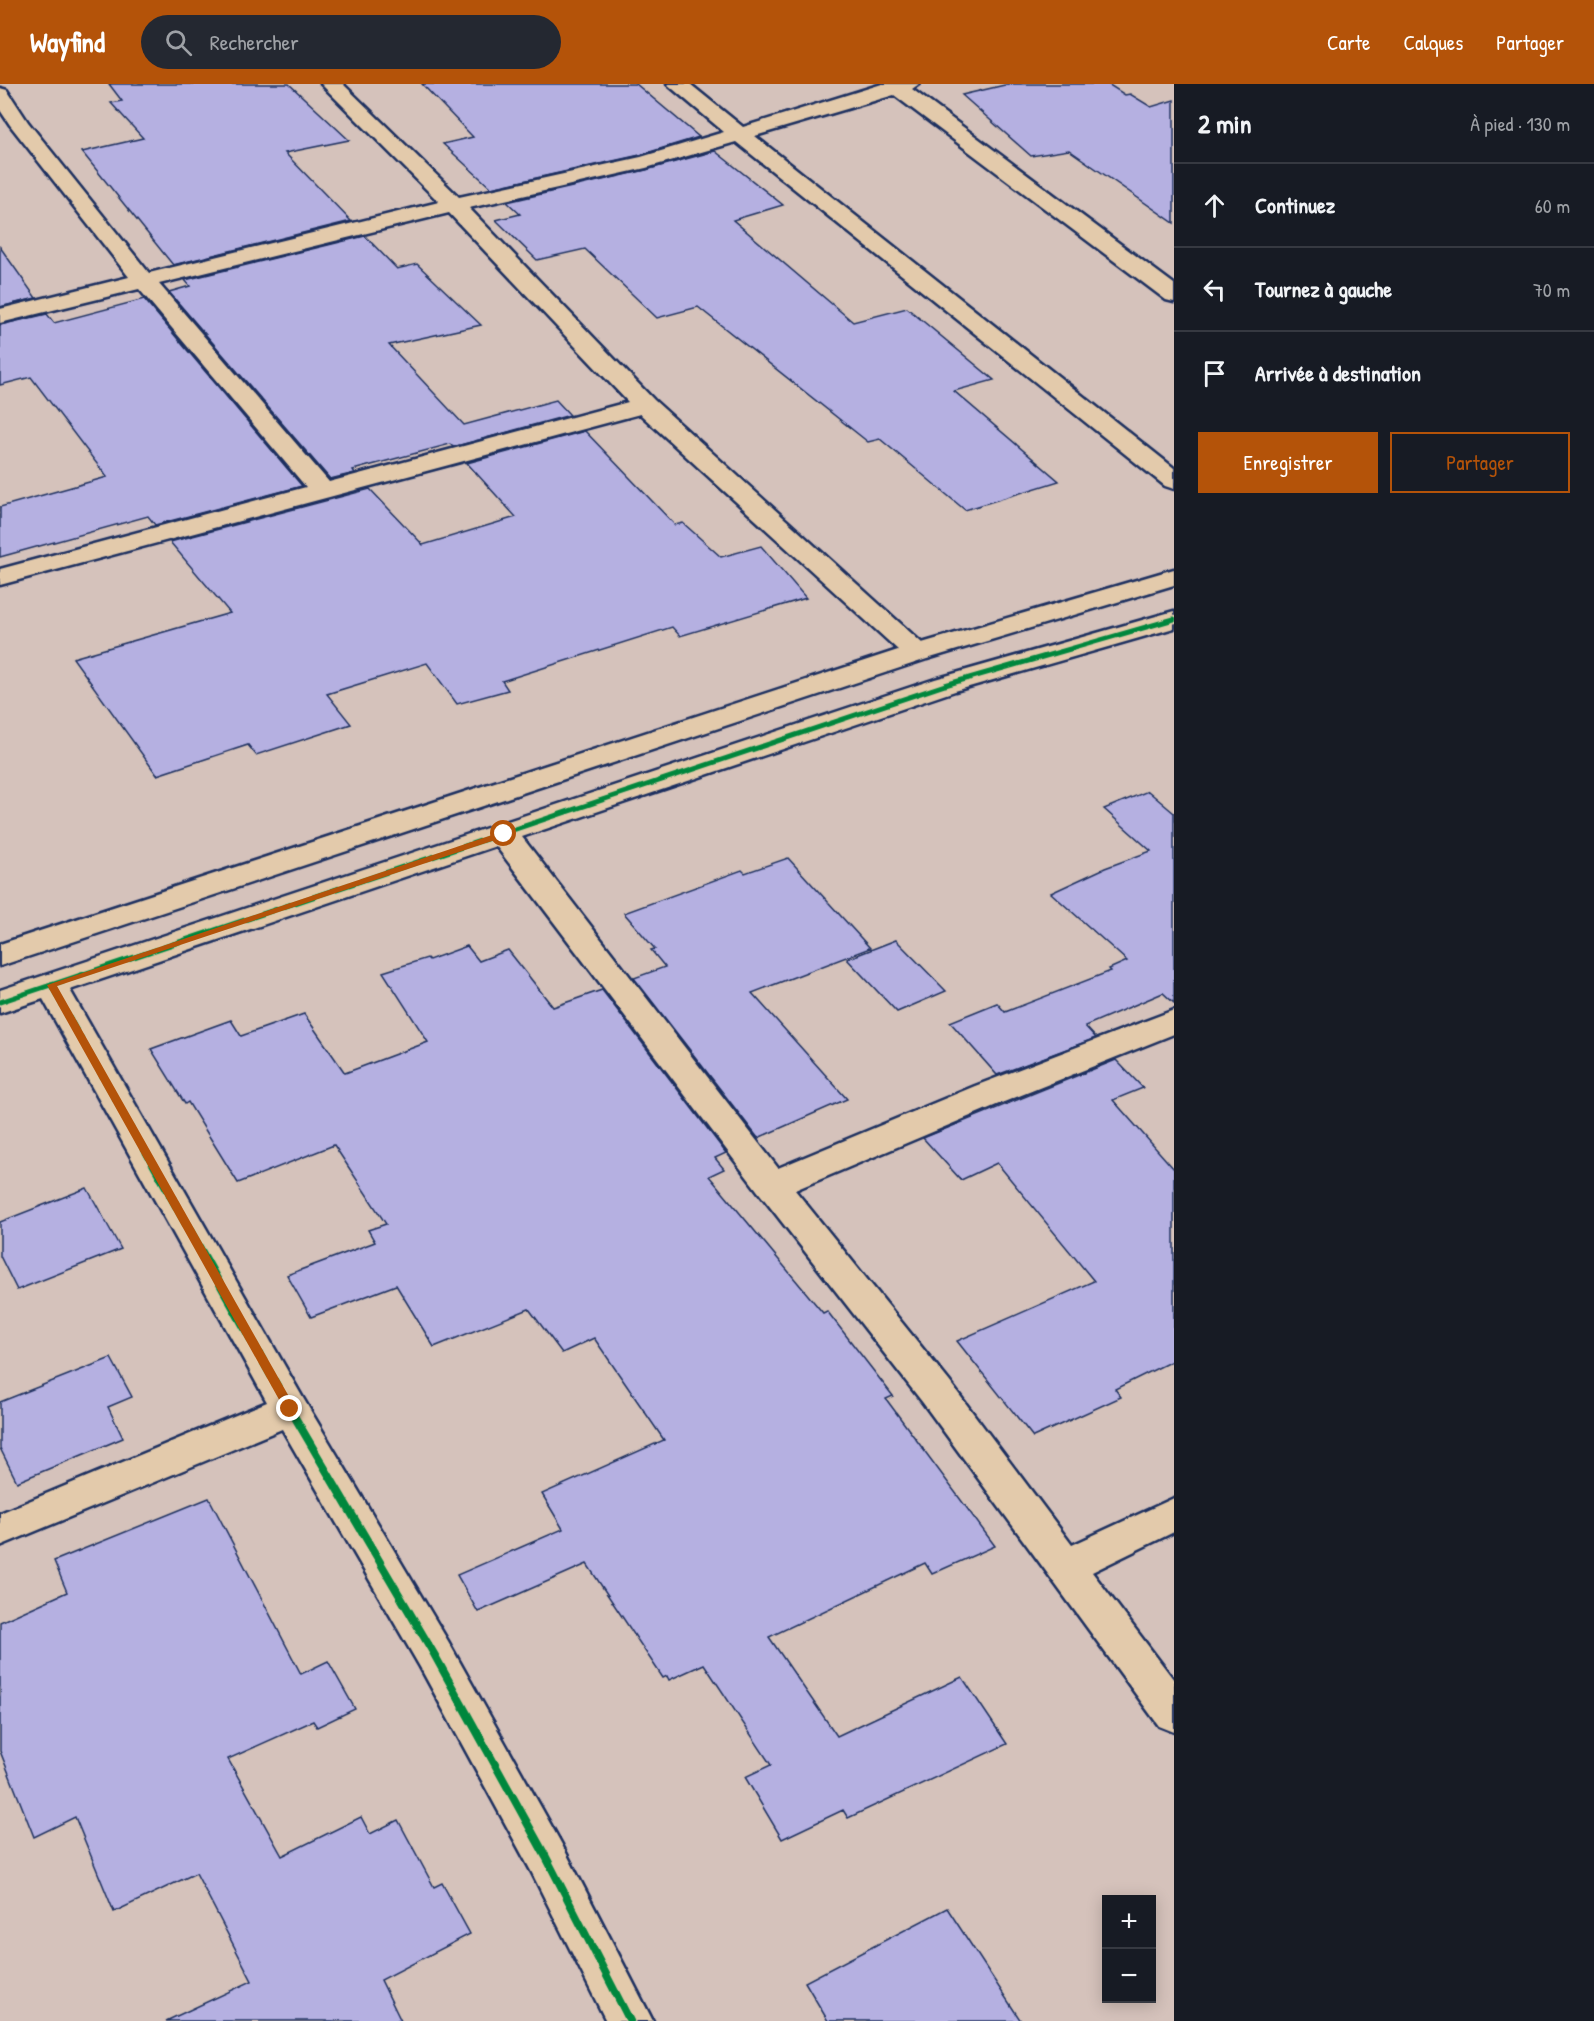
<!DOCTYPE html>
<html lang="fr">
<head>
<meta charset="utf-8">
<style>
  :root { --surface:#171b24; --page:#242831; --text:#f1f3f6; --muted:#9ea1a6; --line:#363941; --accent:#b45309 }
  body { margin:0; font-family:"Patrick Hand",sans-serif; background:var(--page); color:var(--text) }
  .controls { position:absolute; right:18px; bottom:18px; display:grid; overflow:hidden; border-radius:0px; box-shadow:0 3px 15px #0003 }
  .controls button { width:54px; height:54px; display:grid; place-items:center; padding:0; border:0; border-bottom:2px solid var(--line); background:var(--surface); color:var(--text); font:30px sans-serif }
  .stop { position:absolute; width:18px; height:18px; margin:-14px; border:4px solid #b45309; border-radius:50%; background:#fff }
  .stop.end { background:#b45309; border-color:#fff; box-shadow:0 2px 6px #0008 }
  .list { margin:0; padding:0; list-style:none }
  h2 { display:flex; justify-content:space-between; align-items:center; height:78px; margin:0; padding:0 24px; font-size:26px }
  h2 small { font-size:20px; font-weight:400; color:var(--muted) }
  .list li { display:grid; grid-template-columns:39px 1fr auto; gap:18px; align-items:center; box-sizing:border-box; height:84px; padding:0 24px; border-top:2px solid var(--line) }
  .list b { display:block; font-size:22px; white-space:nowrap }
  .list em { font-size:20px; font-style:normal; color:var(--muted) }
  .actions { display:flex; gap:12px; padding:18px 24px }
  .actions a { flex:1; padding:14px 0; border:2px solid var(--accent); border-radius:0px; text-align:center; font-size:21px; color:var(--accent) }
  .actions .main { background:var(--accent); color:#fff }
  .icon { flex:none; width:33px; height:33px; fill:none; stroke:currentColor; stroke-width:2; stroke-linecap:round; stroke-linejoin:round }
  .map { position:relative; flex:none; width:1174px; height:1937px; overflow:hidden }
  header { display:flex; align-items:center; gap:36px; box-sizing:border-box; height:84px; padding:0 30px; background:var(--accent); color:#fff }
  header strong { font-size:28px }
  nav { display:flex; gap:33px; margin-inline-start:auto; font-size:21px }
  .search { width:420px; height:54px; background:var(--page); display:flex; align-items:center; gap:15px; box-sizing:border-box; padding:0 21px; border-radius:33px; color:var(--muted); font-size:22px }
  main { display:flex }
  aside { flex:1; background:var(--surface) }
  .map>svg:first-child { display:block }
  .building { fill:#b5b0e1; stroke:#1b2f5e; stroke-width:1.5 }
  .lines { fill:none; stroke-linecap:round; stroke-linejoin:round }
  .minor-casing { stroke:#1b2f5e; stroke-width:5 }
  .minor { fill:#e3caab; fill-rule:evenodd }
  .cycleway-far1-casing { stroke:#e3caab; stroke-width:9 }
  .cycleway-casing { stroke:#e3caab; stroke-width:11 }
  .cycleway-far1 { stroke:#00873e; stroke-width:5 }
  .cycleway { stroke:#00873e; stroke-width:8 }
  .route { fill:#b45309 }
</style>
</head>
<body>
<header>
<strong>Wayfind</strong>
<div class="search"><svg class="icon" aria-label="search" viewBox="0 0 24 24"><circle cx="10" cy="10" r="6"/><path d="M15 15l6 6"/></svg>Rechercher</div>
<nav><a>Carte</a><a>Calques</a><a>Partager</a></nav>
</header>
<main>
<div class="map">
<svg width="1174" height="1937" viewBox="0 0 1174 1937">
  <rect width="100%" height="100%" fill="#d5c2bb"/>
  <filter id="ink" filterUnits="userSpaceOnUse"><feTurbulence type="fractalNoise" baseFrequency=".0167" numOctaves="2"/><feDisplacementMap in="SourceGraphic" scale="12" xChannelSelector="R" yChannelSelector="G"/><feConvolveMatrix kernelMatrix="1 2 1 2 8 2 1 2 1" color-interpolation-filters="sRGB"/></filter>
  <g filter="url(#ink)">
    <!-- building -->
    <g class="building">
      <polygon points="109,0 289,0 349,56 285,69 351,137 173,181 82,68 143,54 111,19 122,17"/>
      <polygon points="422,0 636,0 699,53 640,71 491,104 443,60 473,53"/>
      <polygon points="1009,0 1108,0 1125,11 1130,10 1151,23 1174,16 1174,139 1069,66 1031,72 962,11"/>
      <polygon points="715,67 783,121 733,136 853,238 907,224 994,296 954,307 1059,397 965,426 880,355 868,358 698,223 657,234 585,165 537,176 496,136 520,130 507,118 646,86"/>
      <polygon points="365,152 397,185 417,180 481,241 389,261 464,341 556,316 570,331 453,363 450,360 353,386 355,389 330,395 169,208 190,202 185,196"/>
      <polygon points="0,163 36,214 0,223"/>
      <polygon points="144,215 302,402 155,441 148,432 0,473 0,423 107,393 31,293 0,301 0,241 47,230 54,239"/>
      <polygon points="585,347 675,441 683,439 721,473 761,462 806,514 680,552 672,543 502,597 508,606 457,620 427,579 327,610 351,640 256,671 248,661 157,691 73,574 230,529 170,458 370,405 423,461 516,433 467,379"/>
      <polygon points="1148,707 1174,729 1174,919 1163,909 1085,942 1096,954 997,991 950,938 997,919 1005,928 1111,887 1109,885 1127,877 1051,809 1105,784 1151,767 1104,725"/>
      <polygon points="788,774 870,864 752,909 847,1015 758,1054 634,894 665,883 651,866 655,865 624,829 742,786 745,789"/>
      <polygon points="896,856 946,907 897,928 847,875"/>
      <polygon points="467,862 479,877 508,866 553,923 602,906 726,1069 715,1074 724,1085 709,1092 823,1229 827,1227 893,1312 886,1315 995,1462 932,1490 925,1479 769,1553 837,1652 962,1593 1007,1660 848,1734 843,1726 782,1755 745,1693 771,1681 704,1580 669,1596 667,1592 663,1594 587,1480 478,1528 457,1491 563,1445 542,1410 664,1356 594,1254 562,1269 529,1225 434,1263 396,1201 311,1233 287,1191 375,1158 368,1146 386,1140 334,1061 238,1099 188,1018 185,1020 151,965 231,936 241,952 304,930 345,989 428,958 383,888 427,874 429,876"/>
      <polygon points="1116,976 1143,1004 1113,1016 1174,1085 1174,1276 1115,1305 1121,1313 1033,1353 957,1257 1094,1197 997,1079 961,1096 923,1054"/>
      <polygon points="87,1104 121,1165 17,1206 0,1172 0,1138"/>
      <polygon points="111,1274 132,1313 108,1323 123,1354 17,1398 0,1364 0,1318"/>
      <polygon points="209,1414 301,1590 328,1577 355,1625 317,1643 313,1637 228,1675 282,1772 361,1733 370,1750 398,1736 434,1803 442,1799 470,1850 381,1896 401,1937 166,1937 252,1897 196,1789 114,1828 75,1733 34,1753 0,1667 0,1538 67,1508 54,1477"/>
      <polygon points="947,1824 1021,1937 828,1937 805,1898"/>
    </g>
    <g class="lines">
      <defs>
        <g id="minor">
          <path d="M321,0H343L459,113L641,73L724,48L667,0H690L743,43L882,0H919L912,5L1174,200V218L1166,216L894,11L755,52L1174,384V405L1165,402L736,58L646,84L469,124L654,316L922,559L1174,485V501L927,575L0,882V860L898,566L640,330L0,501V485L306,403L139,205L0,239V225L129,193L10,41L0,26V4L7,6L28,38L149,189L439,118ZM449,129L628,318L329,398L159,200Z"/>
          <polygon points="1174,527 1174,544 955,607 522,753 778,1084 975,1002 1174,926 1174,950 999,1020 795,1106 949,1297 1072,1461 1174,1414 1174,1448 1092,1488 1174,1596 1174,1648 1159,1642 923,1319 760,1110 496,762 70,906 303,1314 448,1557 561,1759 653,1937 606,1937 531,1787 420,1583 282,1345 0,1462 0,1429 267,1318 43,915 0,929 0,906 935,595"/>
        </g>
      </defs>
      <!-- minor casing -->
      <use href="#minor" class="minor-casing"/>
      <!-- minor -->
      <use href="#minor" class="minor"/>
      <defs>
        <g id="cycleway-far1">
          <polyline points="51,901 170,1113"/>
          <polyline points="0,918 945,601 1174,535"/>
        </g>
        <polyline id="cycleway" points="170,1111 290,1325 434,1570 546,1773 630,1937"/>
      </defs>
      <!-- cycleway-far1 casing -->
      <use href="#cycleway-far1" class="cycleway-far1-casing"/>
      <!-- cycleway casing -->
      <use href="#cycleway" class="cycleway-casing"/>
      <!-- cycleway-far1 -->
      <use href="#cycleway-far1" class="cycleway-far1"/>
      <!-- cycleway -->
      <use href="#cycleway" class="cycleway"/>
    </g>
  </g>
  <!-- route -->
  <polygon class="route" points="504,747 508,750 507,752 57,902 296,1325 294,1328 286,1328 47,901"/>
</svg>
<div class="controls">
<button>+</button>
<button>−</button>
</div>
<div class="stop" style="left:504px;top:750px"></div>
<div class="stop end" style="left:290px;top:1325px"></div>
</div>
<aside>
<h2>2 min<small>À pied · 130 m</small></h2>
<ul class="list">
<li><svg class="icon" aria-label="ahead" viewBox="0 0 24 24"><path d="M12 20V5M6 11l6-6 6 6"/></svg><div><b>Continuez</b></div><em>60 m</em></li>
<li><svg class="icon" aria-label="left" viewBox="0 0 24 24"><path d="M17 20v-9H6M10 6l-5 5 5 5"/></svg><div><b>Tournez à gauche</b></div><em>70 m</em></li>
<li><svg class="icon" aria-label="arrive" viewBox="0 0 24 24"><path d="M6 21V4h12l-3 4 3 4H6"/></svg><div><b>Arrivée à destination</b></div></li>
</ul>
<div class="actions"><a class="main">Enregistrer</a><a>Partager</a></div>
</aside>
</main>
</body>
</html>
